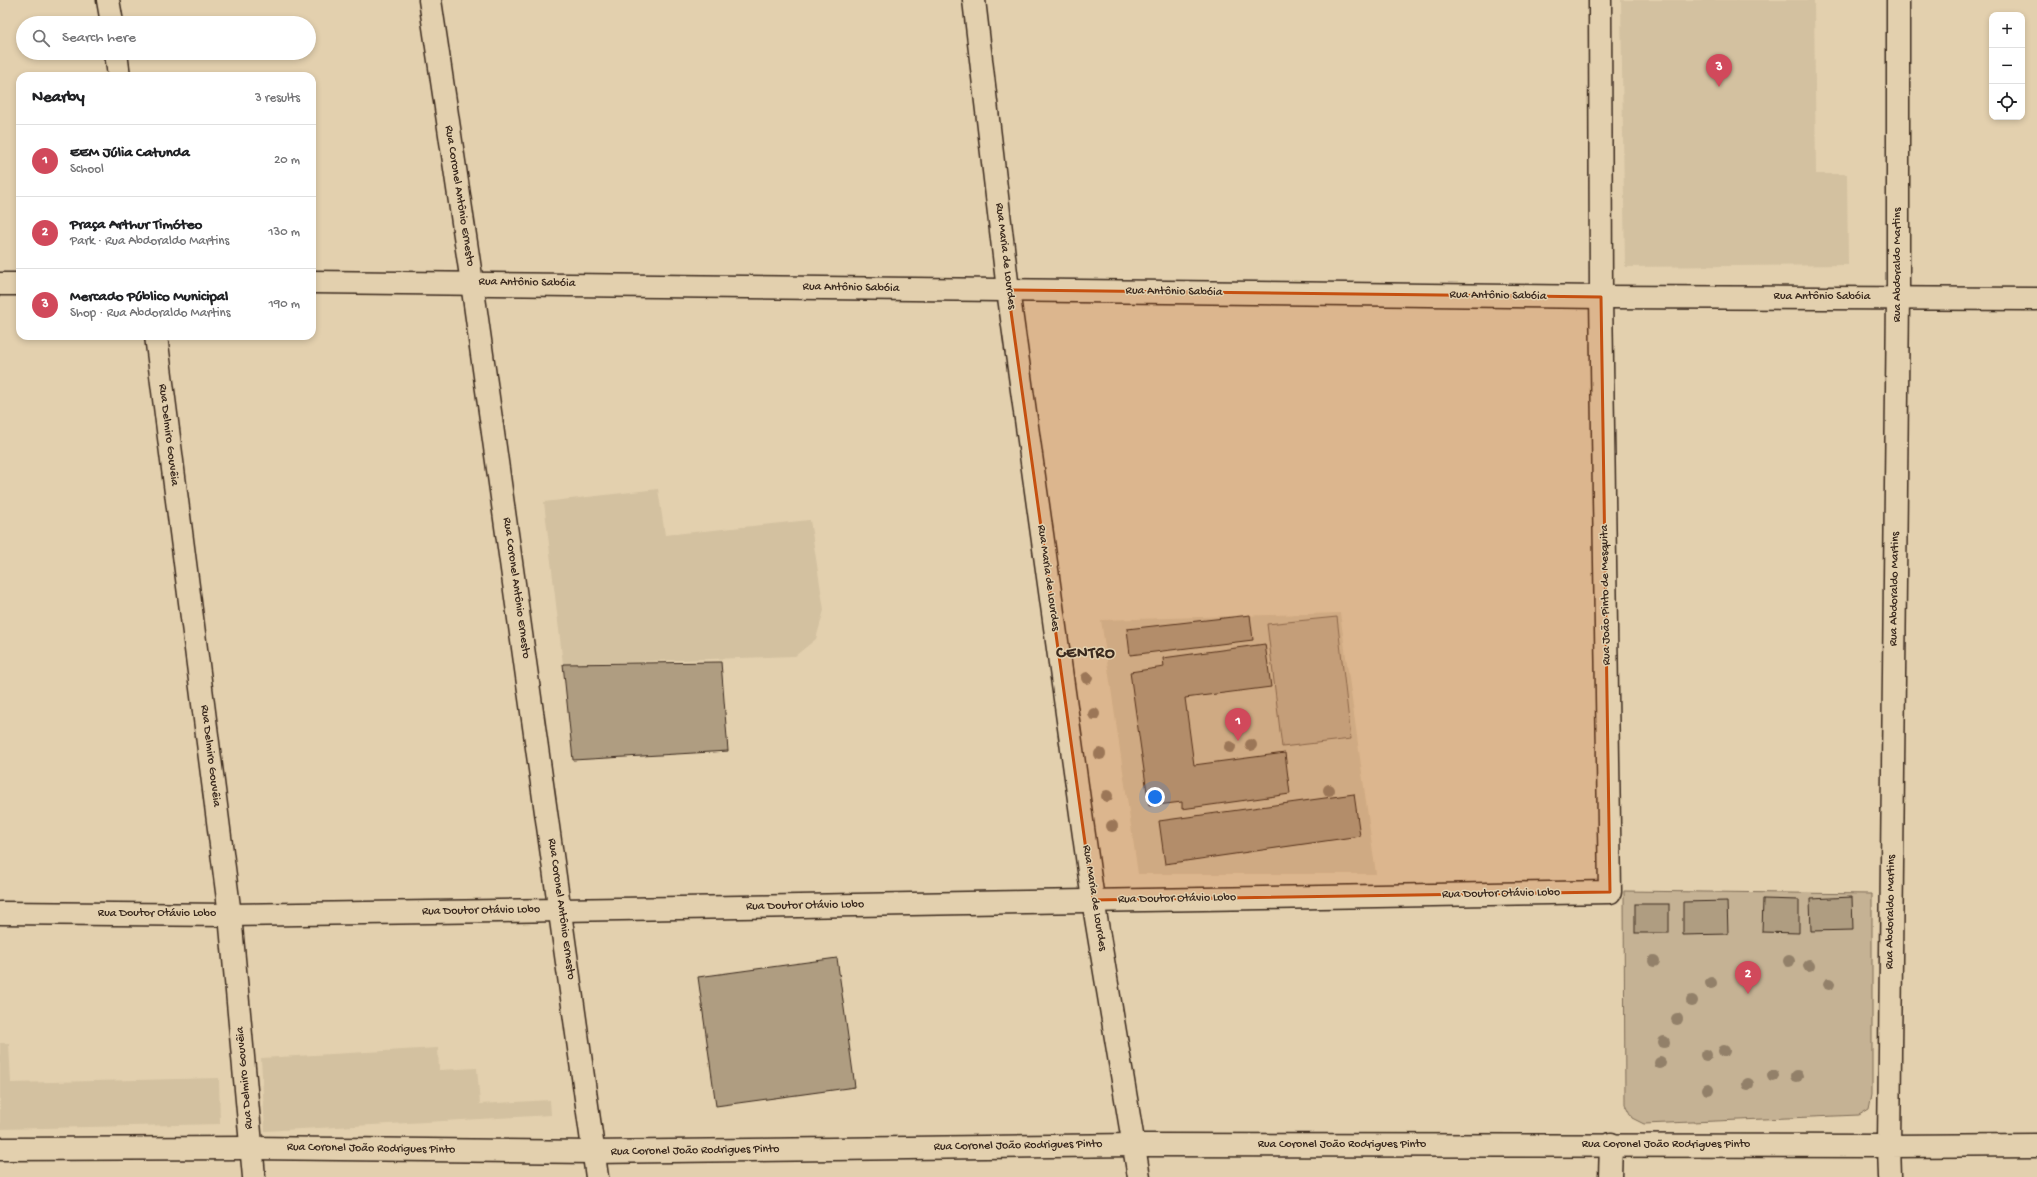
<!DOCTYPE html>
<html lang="en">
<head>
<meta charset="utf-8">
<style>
  :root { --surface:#fff; --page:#f2f2f2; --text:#202124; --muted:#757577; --line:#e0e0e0; --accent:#d1495b }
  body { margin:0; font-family:"Gochi Hand",sans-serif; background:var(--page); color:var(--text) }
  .controls { position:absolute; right:12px; top:12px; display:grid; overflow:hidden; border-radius:8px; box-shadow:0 2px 6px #0003 }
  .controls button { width:36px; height:36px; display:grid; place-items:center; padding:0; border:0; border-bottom:1px solid var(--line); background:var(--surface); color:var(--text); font:20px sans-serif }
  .you { position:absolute; left:1155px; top:797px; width:14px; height:14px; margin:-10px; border:3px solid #fff; border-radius:50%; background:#1a73e8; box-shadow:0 0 0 6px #1a73e833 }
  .badge { display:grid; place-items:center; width:26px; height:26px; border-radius:50%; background:var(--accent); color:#fff; font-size:13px; font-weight:700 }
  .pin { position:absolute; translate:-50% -33px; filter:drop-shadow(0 1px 2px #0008) }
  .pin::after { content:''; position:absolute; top:21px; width:14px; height:12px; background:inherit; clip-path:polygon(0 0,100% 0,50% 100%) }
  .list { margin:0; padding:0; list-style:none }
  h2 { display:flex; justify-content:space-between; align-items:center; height:52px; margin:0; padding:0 16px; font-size:17px }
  h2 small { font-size:13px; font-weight:400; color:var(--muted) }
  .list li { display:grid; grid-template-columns:26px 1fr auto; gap:12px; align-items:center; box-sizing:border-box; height:72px; padding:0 16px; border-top:1px solid var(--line) }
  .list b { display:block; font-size:15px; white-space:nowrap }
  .list p { margin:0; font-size:13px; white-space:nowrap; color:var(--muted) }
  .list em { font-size:13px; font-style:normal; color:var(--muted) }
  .icon { flex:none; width:22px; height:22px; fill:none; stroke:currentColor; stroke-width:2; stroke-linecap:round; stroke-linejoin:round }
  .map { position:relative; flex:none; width:2037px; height:1177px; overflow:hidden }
  .search { position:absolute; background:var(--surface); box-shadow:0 2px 6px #0003; left:16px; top:16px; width:300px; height:44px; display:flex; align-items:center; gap:10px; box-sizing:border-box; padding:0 14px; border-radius:22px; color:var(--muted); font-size:15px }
  .panel { position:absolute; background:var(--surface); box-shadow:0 2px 6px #0003; left:16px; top:72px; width:300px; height:268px; border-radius:12px }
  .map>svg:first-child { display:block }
  .built { fill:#d3c1a0 }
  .green { fill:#c5b294; stroke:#806e59 }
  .building { fill:#af9d81; stroke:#3b2a1e }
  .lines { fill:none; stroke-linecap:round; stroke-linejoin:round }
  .street-casing { stroke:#3b2a1e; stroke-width:25 }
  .secondary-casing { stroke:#3b2a1e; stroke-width:25 }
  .street { stroke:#e3d0ae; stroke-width:22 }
  .secondary { stroke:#e3d0ae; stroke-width:22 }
  .tree { fill:#928069 }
  .marked { fill:#c55010; fill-opacity:0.2; stroke:#c55010; stroke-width:3; stroke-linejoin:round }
  .labels { text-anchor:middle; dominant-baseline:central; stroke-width:3; stroke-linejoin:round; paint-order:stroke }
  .street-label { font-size:12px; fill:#3b2a1e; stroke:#e3d0ae }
  .district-label { font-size:16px; font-weight:bold; letter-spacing:1px; fill:#3b2a1e; stroke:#e3d0ae }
</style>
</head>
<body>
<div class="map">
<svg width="2037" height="1177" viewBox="0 0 2037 1177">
  <rect width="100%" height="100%" fill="#e3d0ae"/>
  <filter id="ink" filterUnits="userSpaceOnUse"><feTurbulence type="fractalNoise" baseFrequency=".025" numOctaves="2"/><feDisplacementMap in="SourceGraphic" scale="8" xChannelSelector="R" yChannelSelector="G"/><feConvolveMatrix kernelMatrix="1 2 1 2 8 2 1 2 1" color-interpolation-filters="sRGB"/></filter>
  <g filter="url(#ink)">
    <!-- built -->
    <g class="built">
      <polygon points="1621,0 1814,0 1816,174 1847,174 1848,265 1625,267"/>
      <polygon points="658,489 665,535 810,520 824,610 816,639 795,656 563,664 544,502"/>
      <polygon points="1340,613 1376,874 1138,874 1101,620"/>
      <polygon points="0,1043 9,1043 11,1083 219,1078 220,1124 0,1129"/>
      <polygon points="438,1048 439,1070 477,1068 480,1104 550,1100 551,1115 265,1131 261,1058"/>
    </g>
    <!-- green -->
    <g class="green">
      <polygon points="1337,617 1351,739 1282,747 1267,624"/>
      <polygon points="1624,891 1872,894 1872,1094 1869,1109 1859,1115 1644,1124 1632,1118 1625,1104"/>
    </g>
    <!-- building -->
    <g class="building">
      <polygon points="1250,615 1253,640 1130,655 1127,629"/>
      <polygon points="1265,644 1271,687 1185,698 1194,765 1285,753 1290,794 1182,809 1182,802 1149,806 1130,672 1164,667 1163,658"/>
      <polygon points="721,662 728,751 573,760 563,664"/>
      <polygon points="1354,794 1360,836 1165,864 1159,821"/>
      <polygon points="1852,897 1853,930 1811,931 1810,899"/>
      <polygon points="1763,899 1799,900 1799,933 1762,932"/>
      <polygon points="1727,901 1728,934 1683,935 1683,902"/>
      <rect x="1635" y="904" width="34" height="29"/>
      <polygon points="837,958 855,1087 716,1106 698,977"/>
    </g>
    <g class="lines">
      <defs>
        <g id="street">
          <polyline points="108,0 112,23"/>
          <polyline points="430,0 472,283 597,1177"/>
          <polyline points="116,53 119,76"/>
          <polyline points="312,282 1601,297 2037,299"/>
          <polyline points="0,284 20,284"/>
          <polyline points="156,336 230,915 254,1177"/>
          <polyline points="0,913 230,915 561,910 1610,892 1601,297 1600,0"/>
          <polyline points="1610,1177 1611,1144"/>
          <polyline points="1890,1177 1889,1146 2037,1145"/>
        </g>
        <g id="secondary">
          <polyline points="974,0 1008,290 1093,900 1139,1177"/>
          <polyline points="0,1149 251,1148 593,1152 1134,1145 1889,1146 1898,297 1898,0"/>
        </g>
      </defs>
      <!-- street casing -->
      <use href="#street" class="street-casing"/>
      <!-- secondary casing -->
      <use href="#secondary" class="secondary-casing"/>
      <!-- street -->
      <use href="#street" class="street"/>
      <!-- secondary -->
      <use href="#secondary" class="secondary"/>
    </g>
    <!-- trees -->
    <g class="tree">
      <circle cx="1087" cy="678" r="6"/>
      <circle cx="1094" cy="714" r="6"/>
      <circle cx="1251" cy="745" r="6"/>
      <circle cx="1230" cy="747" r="6"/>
      <circle cx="1100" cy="754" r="6"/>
      <circle cx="1329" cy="790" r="6"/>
      <circle cx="1107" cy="796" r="6"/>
      <circle cx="1112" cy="826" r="6"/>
      <circle cx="1654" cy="961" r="6"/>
      <circle cx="1789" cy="961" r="6"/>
      <circle cx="1809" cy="966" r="6"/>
      <circle cx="1711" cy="983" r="6"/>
      <circle cx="1829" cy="984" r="6"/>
      <circle cx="1692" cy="1001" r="6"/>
      <circle cx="1677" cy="1019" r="6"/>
      <circle cx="1664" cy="1042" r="6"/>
      <circle cx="1724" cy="1051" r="6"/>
      <circle cx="1706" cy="1055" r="6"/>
      <circle cx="1660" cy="1063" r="6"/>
      <circle cx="1773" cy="1076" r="6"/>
      <circle cx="1797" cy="1076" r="6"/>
      <circle cx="1748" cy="1084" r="6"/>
      <circle cx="1708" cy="1089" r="6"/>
    </g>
  </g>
  <!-- marked area -->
  <path class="marked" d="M1008,290L1601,297L1610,892L1093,900Z"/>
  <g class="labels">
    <!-- street labels -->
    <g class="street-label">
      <text transform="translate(459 196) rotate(81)">Rua Coronel Antônio Ernesto</text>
      <text transform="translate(1005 256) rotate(83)">Rua Maria de Lourdes</text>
      <text transform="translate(1898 265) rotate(-90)">Rua Abdoraldo Martins</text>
      <text transform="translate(527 283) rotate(1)">Rua Antônio Sabóia</text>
      <text transform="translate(851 288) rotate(1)">Rua Antônio Sabóia</text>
      <text transform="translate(1174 292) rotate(1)">Rua Antônio Sabóia</text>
      <text transform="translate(1498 296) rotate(1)">Rua Antônio Sabóia</text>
      <text x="1822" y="297">Rua Antônio Sabóia</text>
      <text transform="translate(168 435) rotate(83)">Rua Delmiro Gouvêia</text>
      <text transform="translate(1048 578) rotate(82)">Rua Maria de Lourdes</text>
      <text transform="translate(516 588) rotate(82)">Rua Coronel Antônio Ernesto</text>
      <text transform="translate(1895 589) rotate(-89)">Rua Abdoraldo Martins</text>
      <text transform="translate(1606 595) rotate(-91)">Rua João Pinto de Mesquita</text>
      <text transform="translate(210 756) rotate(83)">Rua Delmiro Gouvêia</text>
      <text transform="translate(1501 894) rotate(-1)">Rua Doutor Otávio Lobo</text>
      <text transform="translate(1094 898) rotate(81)">Rua Maria de Lourdes</text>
      <text transform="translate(1177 899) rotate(-1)">Rua Doutor Otávio Lobo</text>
      <text transform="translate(805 906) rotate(-1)">Rua Doutor Otávio Lobo</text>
      <text transform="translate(561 909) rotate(82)">Rua Coronel Antônio Ernesto</text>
      <text transform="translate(481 911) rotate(-1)">Rua Doutor Otávio Lobo</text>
      <text transform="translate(1891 912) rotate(-89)">Rua Abdoraldo Martins</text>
      <text x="157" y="914">Rua Doutor Otávio Lobo</text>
      <text transform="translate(245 1078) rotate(-95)">Rua Delmiro Gouvêia</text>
      <text x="1342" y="1145">Rua Coronel João Rodrigues Pinto</text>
      <text x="1666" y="1145">Rua Coronel João Rodrigues Pinto</text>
      <text transform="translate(1018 1146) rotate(-1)">Rua Coronel João Rodrigues Pinto</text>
      <text transform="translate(371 1149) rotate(1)">Rua Coronel João Rodrigues Pinto</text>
      <text transform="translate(695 1151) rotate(-1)">Rua Coronel João Rodrigues Pinto</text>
    </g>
    <!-- district labels -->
    <g class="district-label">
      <text x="1086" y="654">CENTRO</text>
    </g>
  </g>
</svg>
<div class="controls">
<button>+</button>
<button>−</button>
<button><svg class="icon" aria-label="locate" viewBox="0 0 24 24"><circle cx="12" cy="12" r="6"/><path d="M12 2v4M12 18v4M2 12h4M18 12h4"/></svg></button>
</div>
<div class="you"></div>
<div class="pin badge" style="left:1238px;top:741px">1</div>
<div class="pin badge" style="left:1748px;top:994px">2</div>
<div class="pin badge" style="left:1719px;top:87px">3</div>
<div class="search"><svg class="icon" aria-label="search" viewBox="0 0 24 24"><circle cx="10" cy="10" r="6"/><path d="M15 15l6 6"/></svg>Search here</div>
<section class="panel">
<h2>Nearby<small>3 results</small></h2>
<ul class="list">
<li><span class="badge">1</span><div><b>EEM Júlia Catunda</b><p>School</p></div><em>20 m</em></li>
<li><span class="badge">2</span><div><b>Praça Arthur Timóteo</b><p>Park · Rua Abdoraldo Martins</p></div><em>130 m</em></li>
<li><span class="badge">3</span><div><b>Mercado Público Municipal</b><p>Shop · Rua Abdoraldo Martins</p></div><em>190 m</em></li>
</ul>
</section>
</div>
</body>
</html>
